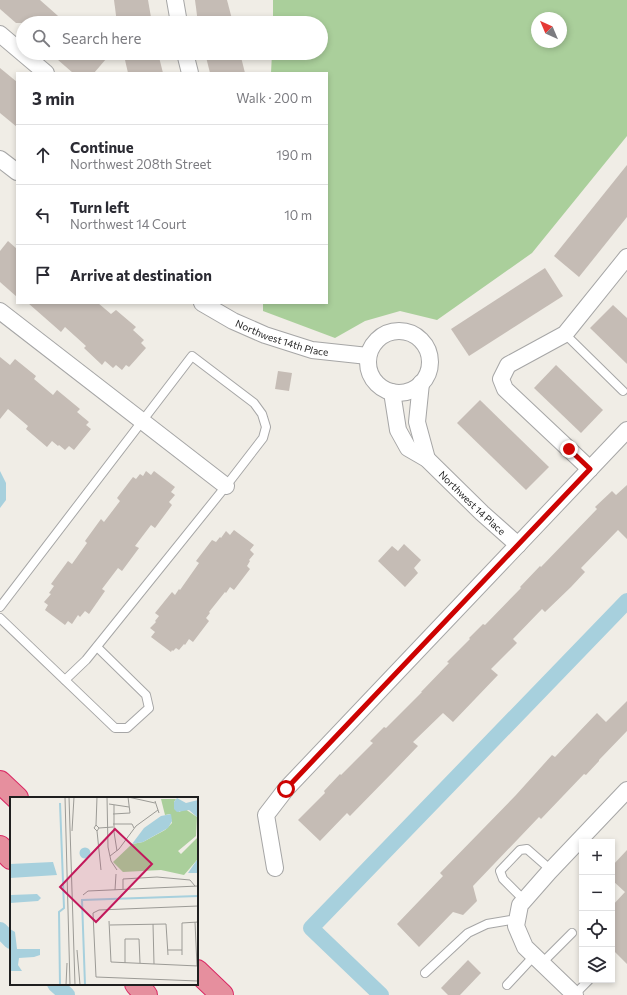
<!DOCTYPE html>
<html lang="en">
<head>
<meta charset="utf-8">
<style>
  :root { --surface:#fff; --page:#f7f7f7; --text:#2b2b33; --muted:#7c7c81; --line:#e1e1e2 }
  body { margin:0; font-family:Commissioner,sans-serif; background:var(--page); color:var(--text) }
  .controls { position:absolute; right:12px; bottom:12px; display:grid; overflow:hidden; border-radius:0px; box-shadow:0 2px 6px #0003 }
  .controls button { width:36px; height:36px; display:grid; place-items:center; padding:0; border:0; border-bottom:1px solid var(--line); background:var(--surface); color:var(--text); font:20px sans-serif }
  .compass { position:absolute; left:531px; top:12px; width:36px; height:36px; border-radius:50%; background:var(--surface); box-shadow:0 2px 6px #0003; rotate:316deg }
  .stop { position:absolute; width:12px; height:12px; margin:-9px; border:3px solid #cd0302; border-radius:50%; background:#fff }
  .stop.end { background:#cd0302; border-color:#fff; box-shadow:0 1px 4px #0008 }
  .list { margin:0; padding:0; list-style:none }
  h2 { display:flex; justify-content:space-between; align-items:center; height:52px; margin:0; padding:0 16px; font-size:17px }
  h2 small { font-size:13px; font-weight:400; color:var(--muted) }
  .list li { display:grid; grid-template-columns:26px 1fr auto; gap:12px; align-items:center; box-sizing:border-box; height:60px; padding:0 16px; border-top:1px solid var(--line) }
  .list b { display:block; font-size:15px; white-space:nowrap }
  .list p { margin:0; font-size:13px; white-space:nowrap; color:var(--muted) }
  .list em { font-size:13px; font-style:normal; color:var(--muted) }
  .icon { flex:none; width:22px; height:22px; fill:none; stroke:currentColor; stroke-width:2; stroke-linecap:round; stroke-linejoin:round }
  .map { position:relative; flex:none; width:627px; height:995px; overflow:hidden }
  .search { position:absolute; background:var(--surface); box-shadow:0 2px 6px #0003; left:16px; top:16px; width:312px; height:44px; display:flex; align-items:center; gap:10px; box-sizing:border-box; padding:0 14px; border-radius:22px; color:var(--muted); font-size:15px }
  .panel { position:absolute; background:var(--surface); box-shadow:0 2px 6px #0003; left:16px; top:72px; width:312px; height:232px; border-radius:0px }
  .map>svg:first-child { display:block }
  .forest { fill:#aacf9b; fill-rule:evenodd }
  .water { fill:#a7d0dd }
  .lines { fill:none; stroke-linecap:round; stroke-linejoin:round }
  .canal { stroke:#a7d0dd; stroke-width:16 }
  .building { fill:#c5bcb5 }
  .service-casing { stroke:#a6a6a6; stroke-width:10 }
  .minor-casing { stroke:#a6a6a6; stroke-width:18 }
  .motorway-casing { stroke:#da2763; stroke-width:24 }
  .service { stroke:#fff; stroke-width:8 }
  .minor { stroke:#fff; stroke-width:16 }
  .motorway { stroke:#e68f9e; stroke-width:22 }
  .route { stroke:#cd0302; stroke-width:5 }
  .labels { text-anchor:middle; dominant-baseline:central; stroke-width:4; stroke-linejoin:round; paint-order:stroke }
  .street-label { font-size:10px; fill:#1f1f1f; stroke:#fff }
  .inset-river { fill:none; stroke:#a7d0dd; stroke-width:2 }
  .inset-road { fill:none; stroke:#9c9b96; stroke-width:1 }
  .view { fill:#c2185b; fill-opacity:0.15; stroke:#c2185b; stroke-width:2 }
  .inset-edge { fill:none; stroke:#1f1f1f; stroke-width:2 }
</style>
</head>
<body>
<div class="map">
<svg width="627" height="995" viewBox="0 0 627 995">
  <rect width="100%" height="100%" fill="#f0ede6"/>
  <!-- forest -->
  <path class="forest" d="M273,0H627V136L532,253L437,320L400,311L365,321L335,338L263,311V303H327V73H271L272,53H321V23H273ZM537,18H561V42H537Z"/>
  <!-- water -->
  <polygon class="water" points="0,471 6,483 6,500 0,508"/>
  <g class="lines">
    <!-- canal -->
    <g class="canal">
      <polyline points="0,930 11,941"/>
      <polyline points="55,984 67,995"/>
      <polyline points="381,995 311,928 627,601"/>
    </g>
  </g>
  <!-- building -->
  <g class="building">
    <polygon points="0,0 40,0 66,23 16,23 0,9"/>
    <polygon points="114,0 148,0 152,23 117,23"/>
    <polygon points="195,0 227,0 233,23 198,23"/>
    <polygon points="50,53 100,53 106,59 94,73 73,73"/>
    <polygon points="155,53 158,53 163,73 128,73 125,60"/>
    <polygon points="205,53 240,53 245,73 210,73"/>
    <polygon points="0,68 17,82 17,127 0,113"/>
    <polygon points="627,165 627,217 579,277 554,256"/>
    <polygon points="8,241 17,249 17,297 0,282 0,251"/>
    <polygon points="545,268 563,296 469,356 451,329"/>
    <polygon points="28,303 98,303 111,314 116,310 136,327 133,330 144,340 141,343 146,348 129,367 126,365 122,370 116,365 113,368 105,361 102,365 84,348 86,346 65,327 61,332"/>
    <polygon points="613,305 627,318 627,364 590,328"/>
    <polygon points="0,357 10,365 15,359 36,376 34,379 53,395 57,390 80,409 77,412 89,422 86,425 91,429 74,450 69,446 65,450 59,445 58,446 52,441 47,447 26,429 28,426 8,409 0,419"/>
    <polygon points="556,365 603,410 581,433 534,388"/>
    <polygon points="278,371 292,373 289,391 275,389"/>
    <polygon points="480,400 549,467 526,490 457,423"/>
    <polygon points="146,471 151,475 154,471 175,487 171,492 175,495 169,502 172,505 155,528 151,525 135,546 139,548 122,571 118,568 102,589 105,591 89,614 85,611 80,617 78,615 72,624 68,621 65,625 45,610 48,605 44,602 51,594 49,593 54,586 51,584 68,561 72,564 87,543 85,541 101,519 104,522 120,501 117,498 133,477 136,479 140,474 143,476"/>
    <polygon points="627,485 627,539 618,530 581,568 585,572 571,587 545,612 542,609 513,639 517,643 491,669 498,675 453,722 443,713 413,742 418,746 393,772 350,816 347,813 320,841 298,820 325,793 324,791 340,774 341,775 373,743 370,741 384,727 386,728 422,692 421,692 449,663 447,662 470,639 469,638 483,624 485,625 521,588 520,587 540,566 541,567 597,509 595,507 612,491 616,495"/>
    <polygon points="234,530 254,545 250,550 254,554 249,560 250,561 247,566 250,569 234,590 230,587 226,593 225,592 209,612 210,613 206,618 209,621 193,642 189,639 185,645 184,644 179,650 176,648 173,651 172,650 171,652 151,637 155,632 150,628 156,622 155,621 159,616 155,613 172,592 175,595 179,589 180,590 199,563 196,561 212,540 216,542 220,537 221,538 226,531 230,535"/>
    <polygon points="404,544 421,560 414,568 418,573 405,587 378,561 392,546 398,551"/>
    <polygon points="627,701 627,731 599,760 599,761 586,775 584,774 541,819 539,817 473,886 477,901 463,915 453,912 419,947 397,924 443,876 440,873 516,795 552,755 555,757 597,713 606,722"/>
    <polygon points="627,850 627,964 612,949 612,906 625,892 612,880 612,866"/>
    <polygon points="468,960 481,973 460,995 448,995 441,988"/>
  </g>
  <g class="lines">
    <defs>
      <g id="service">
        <polyline points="565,334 623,391"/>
        <polyline points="0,607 192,356 254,403 262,414 266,427 263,438 226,486 86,660 65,680"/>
        <polyline points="0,618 115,728 127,728 149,708 146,695 97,647"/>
        <polyline points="524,900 503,879 500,871 520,850 527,849 551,870"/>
        <polyline points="542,963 572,933"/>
        <polyline points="425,973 468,933 487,924 517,919"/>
        <polyline points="507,985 534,956"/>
        <polyline points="575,994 589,980"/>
      </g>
      <g id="minor">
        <polyline points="175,0 179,23"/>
        <polyline points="0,34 46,73"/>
        <polyline points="185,53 190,73"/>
        <polyline points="0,159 17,172"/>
        <path id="s1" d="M202,303L233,321L265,335L312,350L368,356"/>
        <polyline points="0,311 226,486"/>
        <circle cx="399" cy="362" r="31"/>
        <polyline points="421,383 417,422 427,459"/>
        <path id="s2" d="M392,392L398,430L408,448L427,459L482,513L518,545"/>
        <polyline points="590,469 505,389 501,379 508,365 565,334 627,257"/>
        <polyline points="275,868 266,815 286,789 627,430"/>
        <polyline points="575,995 525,947 516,926 520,905 549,872 627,790"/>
      </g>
      <g id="motorway">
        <polyline points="0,782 17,798"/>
        <polyline points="0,847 11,858"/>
        <polyline points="197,971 222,995"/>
        <polyline points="136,984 146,995"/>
      </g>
    </defs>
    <!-- service casing -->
    <use href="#service" class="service-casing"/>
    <!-- minor casing -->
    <use href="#minor" class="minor-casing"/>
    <!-- motorway casing -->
    <use href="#motorway" class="motorway-casing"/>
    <!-- service -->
    <use href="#service" class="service"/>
    <!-- minor -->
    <use href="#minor" class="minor"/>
    <!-- motorway -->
    <use href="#motorway" class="motorway"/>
  </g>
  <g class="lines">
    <!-- route -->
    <polyline class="route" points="286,789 590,469 569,449"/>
  </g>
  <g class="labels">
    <!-- street labels -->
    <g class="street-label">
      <text stroke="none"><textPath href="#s1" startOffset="88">Northwest 14th Place</textPath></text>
      <text stroke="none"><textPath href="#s2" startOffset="144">Northwest 14 Place</textPath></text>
    </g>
  </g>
  <!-- overview -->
  <g transform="translate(10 797)">
    <rect width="188" height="188" fill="#f0ede6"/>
    <path d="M151,2H166L164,5L169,15L175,12L187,20L186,39L168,54L171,57L187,41V63L174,78L151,73L113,75L103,65L122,47L133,45L155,33L162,26L160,17L155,18Z" fill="#aacf9b"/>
    <path d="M167,1L176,6L188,3V36L187,20L179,13L167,15L164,12V5ZM161,17L162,24L158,31L133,45L122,47L134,31L151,19ZM69.5 56a5.5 5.5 0 1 1 11 0a5.5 5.5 0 1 1-11 0ZM188,55V76H178L187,63ZM43,65L47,78L0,81V67ZM27,97L31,101L28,104L0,106L1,98ZM0,132L5,135L7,152H30V158L24,160L9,161L8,168L12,174H0Z" fill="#a7d0dd"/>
    <path class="inset-river" d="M50,6L54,111L49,115L50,188M75,188L72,103L188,99"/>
    <path class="inset-road" d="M55,0L60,188M59,0L65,188M97,0L98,50L101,64L107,73M118,0L145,6M118,0L120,16M145,4L149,16M99,7L119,10M104,8V35L107,54M103,17L120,16M103,27H122L124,31M86,28L87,0M89,31L87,34L84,31L86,28L89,31L103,30M62,34L64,0M87,34L91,73M100,59L109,52L126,29L148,13M113,92V82L147,80L180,83L185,89M105,93L106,77M73,98L78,94L188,89M188,109L89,113L83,116L86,180L188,184M99,124L101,165L188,169M185,125L187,169M143,127L144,167M100,128L156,127L158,158M67,153L70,188M158,153H172M172,158V126L188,125M115,166V142H129L130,166M56,188L57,166"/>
    <path class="view" d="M105,32L142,67L86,125L50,90Z"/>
    <rect width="188" height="188" class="inset-edge"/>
  </g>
</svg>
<div class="controls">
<button>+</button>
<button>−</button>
<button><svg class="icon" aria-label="locate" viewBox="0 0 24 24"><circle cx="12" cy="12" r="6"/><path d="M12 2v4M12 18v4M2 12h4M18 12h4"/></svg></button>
<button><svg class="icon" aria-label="layers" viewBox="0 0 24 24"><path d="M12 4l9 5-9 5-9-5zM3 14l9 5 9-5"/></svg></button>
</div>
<svg class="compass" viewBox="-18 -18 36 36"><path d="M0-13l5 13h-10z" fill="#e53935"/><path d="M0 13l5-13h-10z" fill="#7c7c81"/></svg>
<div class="stop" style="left:286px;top:789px"></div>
<div class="stop end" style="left:569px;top:449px"></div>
<div class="search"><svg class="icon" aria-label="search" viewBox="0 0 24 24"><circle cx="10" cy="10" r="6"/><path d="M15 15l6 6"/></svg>Search here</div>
<section class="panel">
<h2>3 min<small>Walk · 200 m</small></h2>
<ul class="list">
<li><svg class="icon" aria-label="ahead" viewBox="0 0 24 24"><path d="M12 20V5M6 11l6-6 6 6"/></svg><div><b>Continue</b><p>Northwest 208th Street</p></div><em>190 m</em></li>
<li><svg class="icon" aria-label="left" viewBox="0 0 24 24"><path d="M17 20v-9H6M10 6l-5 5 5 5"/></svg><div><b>Turn left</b><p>Northwest 14 Court</p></div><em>10 m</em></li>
<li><svg class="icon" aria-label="arrive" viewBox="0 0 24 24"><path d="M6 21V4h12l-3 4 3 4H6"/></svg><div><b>Arrive at destination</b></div></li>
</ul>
</section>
</div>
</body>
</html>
